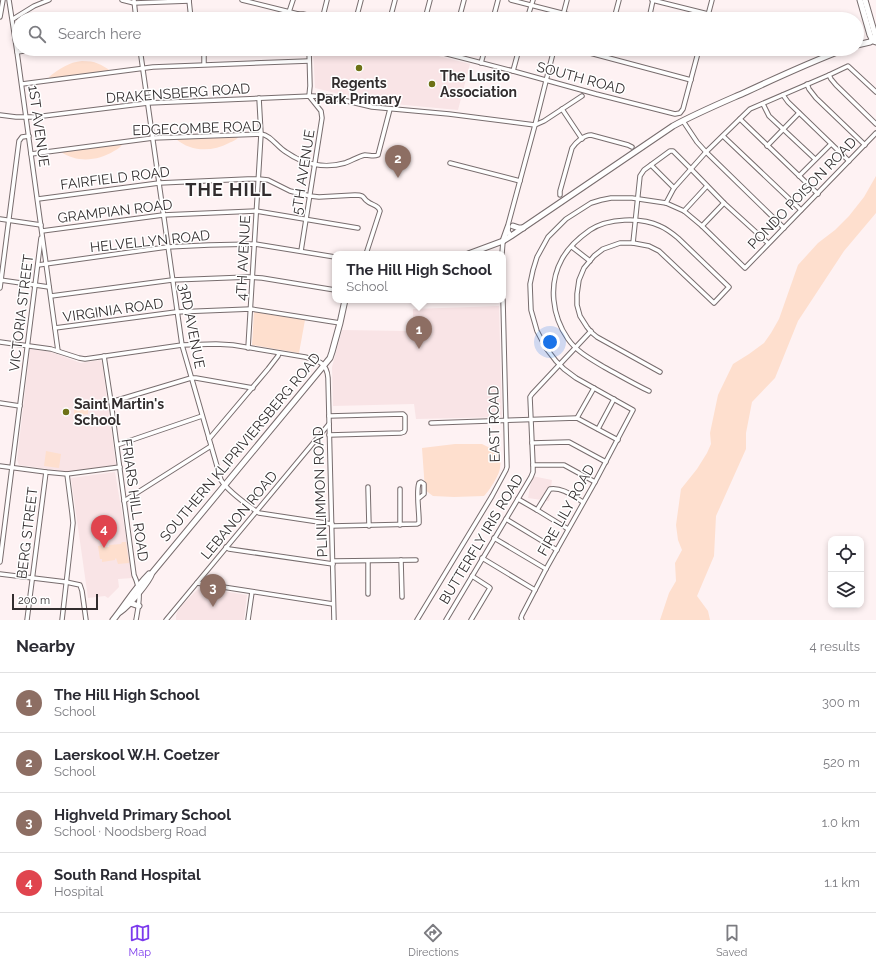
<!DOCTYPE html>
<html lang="en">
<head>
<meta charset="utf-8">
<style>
  :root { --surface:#fff; --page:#f2f2f3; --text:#2b2b33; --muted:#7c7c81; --line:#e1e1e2; --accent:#7c3aed }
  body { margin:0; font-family:Raleway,sans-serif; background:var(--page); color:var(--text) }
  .controls { position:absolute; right:12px; bottom:12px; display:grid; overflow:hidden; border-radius:8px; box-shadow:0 2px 6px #0003 }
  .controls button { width:36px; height:36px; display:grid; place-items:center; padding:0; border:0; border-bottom:1px solid var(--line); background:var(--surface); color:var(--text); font:20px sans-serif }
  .scale { position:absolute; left:12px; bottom:10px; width:86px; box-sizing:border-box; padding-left:4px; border:2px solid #322d2e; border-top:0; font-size:11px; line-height:14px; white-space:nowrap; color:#322d2e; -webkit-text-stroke:3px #fff; paint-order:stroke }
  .you { position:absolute; left:550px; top:342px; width:14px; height:14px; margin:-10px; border:3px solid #fff; border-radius:50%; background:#1a73e8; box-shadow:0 0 0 6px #1a73e833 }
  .badge { display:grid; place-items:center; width:26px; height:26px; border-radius:50%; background:var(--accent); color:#fff; font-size:13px; font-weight:700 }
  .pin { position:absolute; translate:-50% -33px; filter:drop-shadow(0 1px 2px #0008) }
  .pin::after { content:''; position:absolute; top:21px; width:14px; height:12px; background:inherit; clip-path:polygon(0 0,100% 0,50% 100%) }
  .popup { position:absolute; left:332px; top:251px; width:174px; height:52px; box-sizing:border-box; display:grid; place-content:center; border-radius:8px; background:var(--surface); filter:drop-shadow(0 1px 3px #0005); font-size:13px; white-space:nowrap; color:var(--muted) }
  .popup b { font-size:15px; color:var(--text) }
  .popup::after { content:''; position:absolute; left:50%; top:100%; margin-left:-8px; border:8px solid transparent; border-top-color:var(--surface) }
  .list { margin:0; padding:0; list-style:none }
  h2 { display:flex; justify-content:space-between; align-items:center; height:52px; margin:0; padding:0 16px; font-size:17px }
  h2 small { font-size:13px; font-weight:400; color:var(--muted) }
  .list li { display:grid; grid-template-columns:26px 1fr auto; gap:12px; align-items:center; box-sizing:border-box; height:60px; padding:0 16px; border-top:1px solid var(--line) }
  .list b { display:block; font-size:15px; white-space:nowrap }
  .list p { margin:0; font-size:13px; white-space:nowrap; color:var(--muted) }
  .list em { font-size:13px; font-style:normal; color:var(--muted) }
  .icon { flex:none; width:22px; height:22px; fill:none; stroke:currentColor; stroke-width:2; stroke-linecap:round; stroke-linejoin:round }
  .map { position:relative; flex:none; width:876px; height:620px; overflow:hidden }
  .search { position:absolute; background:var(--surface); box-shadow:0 2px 6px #0003; left:12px; right:12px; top:12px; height:44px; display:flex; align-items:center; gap:10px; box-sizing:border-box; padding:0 14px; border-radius:22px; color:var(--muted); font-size:15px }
  .sheet { height:292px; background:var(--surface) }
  nav { display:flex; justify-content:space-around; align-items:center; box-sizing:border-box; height:56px; border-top:1px solid var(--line); background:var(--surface); font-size:11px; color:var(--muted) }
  nav a { display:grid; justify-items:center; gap:2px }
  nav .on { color:var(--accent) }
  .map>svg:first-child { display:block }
  .built { fill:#f9e4e6 }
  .green { fill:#fedfce }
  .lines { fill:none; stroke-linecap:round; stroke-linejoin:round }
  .street-casing { stroke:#786d6e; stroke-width:5.5 }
  .secondary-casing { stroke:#786d6e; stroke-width:7 }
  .street { stroke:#fff; stroke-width:3.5 }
  .secondary { stroke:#fff; stroke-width:5 }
  .poi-dot { fill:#6d7116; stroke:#fff; stroke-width:1.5 }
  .labels { text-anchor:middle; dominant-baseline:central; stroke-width:3; stroke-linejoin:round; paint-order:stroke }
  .poi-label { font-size:14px; font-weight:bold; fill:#322d2e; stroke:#fff; text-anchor:start }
  .street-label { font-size:14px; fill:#322d2e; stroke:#fff }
  .district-label { font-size:18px; font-weight:bold; letter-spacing:1px; fill:#322d2e; stroke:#fff }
</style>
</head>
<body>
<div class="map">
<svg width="876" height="620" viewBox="0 0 876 620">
  <rect width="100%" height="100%" fill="#fef2f3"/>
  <!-- built -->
  <g class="built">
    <polygon points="313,49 411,49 470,64 458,110 394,104 375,103 315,88"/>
    <polygon points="499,306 502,417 416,419 414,404 333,406 332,367 342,330 406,331 413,328 413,309"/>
    <polygon points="30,349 51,352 81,363 100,360 102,362 116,465 70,472 19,465 17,460"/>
    <polygon points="115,472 133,578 118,579 119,587 108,598 105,596 88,598 71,478"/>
    <polygon points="532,476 552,480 549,501 528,498"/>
    <polygon points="203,588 247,595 244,620 176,620 176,616 177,612 184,603 197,590"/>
  </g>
  <!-- green -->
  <g class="green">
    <path d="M82,61C96,61 100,64 111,71L50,79L49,77C59,69 69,62 82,61Z"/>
    <path d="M239,136C237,140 233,141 229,143C212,152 191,152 176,139Z"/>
    <path d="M123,143C121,147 118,149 114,151C98,161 77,163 61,152Z"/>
    <polygon points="876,176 876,213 844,251 798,321 775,378 752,402 746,433 746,449 716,516 714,556 697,596 708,611 710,620 660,620 669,593 676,581 675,563 682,550 678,540 676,525 681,489 697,469 707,453 711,444 710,433 718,395 733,364 749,354 764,343 771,333 779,319 798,265 818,243 835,230 849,216 864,197"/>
    <polygon points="254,312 305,320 299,353 252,345"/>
    <polygon points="88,400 88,414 74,415 74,401"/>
    <path d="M455,444H482L498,452C500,457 501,462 500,468C499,476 489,491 484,496L454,497L433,496L425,490L422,448Z"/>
    <polygon points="46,451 61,454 59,468 44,466"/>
    <polygon points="122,542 126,542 129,563 118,564 116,558 115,559 115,560 102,562 102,559 100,559 98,546 104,545 105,547 109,547 109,545 121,544"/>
  </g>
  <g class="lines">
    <defs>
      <g id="street">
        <polyline points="9,0 17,52 58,351"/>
        <polyline points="122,0 134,3 189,1"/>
        <polyline points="134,0 136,19"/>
        <polyline points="189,0 191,19"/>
        <polyline points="242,0 298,14 303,14 323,19"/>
        <polyline points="511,0 585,19"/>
        <polyline points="652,0 708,14"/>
        <polyline points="289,12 293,0"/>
        <polyline points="298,14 302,17 309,19"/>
        <polyline points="0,17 3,0"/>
        <polyline points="13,19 34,6 49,0"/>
        <polyline points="323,19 323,16 327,0"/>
        <polyline points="356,19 361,0"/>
        <polyline points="390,19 395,0"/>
        <polyline points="425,19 430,0"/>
        <polyline points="459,19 464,0"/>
        <polyline points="493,19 498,0"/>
        <polyline points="527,19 533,0"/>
        <polyline points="562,19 567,0"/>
        <polyline points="614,19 619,0"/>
        <polyline points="649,19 653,0"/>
        <polyline points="707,19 712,0"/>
        <path d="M140,49L182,345L221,480C227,490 246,504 256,511L259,513L332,524"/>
        <polyline points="204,49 204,64"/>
        <polyline points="309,49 310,86 309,96"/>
        <polyline points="428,49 513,71 596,94 675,114 680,113 683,109 699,49"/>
        <polyline points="575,49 691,80"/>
        <polyline points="17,52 24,51 28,49"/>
        <polyline points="481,63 485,49"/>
        <polyline points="513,71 519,49"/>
        <polyline points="829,75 831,79 836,85 876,124"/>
        <polyline points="22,84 153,67 309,61"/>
        <polyline points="807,84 809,89 816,98 865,145"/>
        <polyline points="783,95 788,102 849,161"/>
        <polyline points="763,104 769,116 815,159"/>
        <polyline points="562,109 582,139"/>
        <polyline points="0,115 16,117 35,117 148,103 312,96 330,97 372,107 449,114 535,125 544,121 582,96"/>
        <polyline points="740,119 818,194"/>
        <polyline points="683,121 697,142 706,152 784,228"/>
        <polyline points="723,136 801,210"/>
        <polyline points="767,146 799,113"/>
        <path d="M31,154L153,138L261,134C271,135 277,147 286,152C303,164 324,169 345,163C351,161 359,156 365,155C370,155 373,157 378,155L390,109"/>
        <polyline points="450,163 520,181"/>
        <polyline points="651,165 674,188"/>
        <polyline points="799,176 831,144"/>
        <path d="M560,195V191L572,148C576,142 584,135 591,135L628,145L632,147"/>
        <path d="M38,199L159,183L248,179H259L268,180L290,191L310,196L319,197L355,195C357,195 360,195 362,196C364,197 365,200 367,201C372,206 378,204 380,211L366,254"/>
        <polyline points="666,203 674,188 706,152 750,109 829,75 848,66 876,92"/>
        <polyline points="684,211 707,186"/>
        <polyline points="0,219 41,225"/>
        <polyline points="702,226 724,203"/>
        <polyline points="42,231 163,215 256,211 358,228"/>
        <polyline points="511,236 508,231 508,225 535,125 554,49"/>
        <polyline points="633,243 640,176 644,170 670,151 673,151 691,169 724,203 768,243"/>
        <polyline points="572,247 590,261"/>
        <polyline points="301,251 322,118 321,111 309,96"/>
        <polyline points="502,254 503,241"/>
        <polyline points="38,265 167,247 209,245 255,244 335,257"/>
        <polyline points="0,280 49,287"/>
        <polyline points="0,288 19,141 22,137 29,136"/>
        <polyline points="51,296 172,280 249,277 262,278 335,290"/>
        <polyline points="55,328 176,312 251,309 340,323"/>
        <path d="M0,342L51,349L79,358L85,359L182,345L216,344L233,345L305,357C318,360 327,363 328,378L334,620"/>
        <polyline points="248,348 261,134 259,98"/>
        <path d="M104,356L111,402L134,575C142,592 139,603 136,620"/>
        <path d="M649,391C634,384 619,375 604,367C591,359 577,352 568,339C552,316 548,284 562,259C568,248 580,237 590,230C608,218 641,217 660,226C667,229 672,233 678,238L729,287L714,303L659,251L649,246L633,243H620L603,249L594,256L584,268L579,280L577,294V305L580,316L587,327L591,332L597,337L660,372"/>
        <polyline points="111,402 191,378 196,378 253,388"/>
        <polyline points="0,403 20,406"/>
        <polyline points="329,416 403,414 405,416 405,430 404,432 401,433 329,435"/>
        <polyline points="577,418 594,388"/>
        <polyline points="431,423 577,418 618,440"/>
        <polyline points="598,429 614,399"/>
        <polyline points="209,439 268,369 278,356 279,353"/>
        <polyline points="532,443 569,442 606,462"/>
        <polyline points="117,445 202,416"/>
        <polyline points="533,465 564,465 595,482"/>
        <polyline points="0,466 46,472 67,474 120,467"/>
        <polyline points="368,487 369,526"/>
        <polyline points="400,489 400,525"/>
        <polyline points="518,499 537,510 568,529"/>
        <polyline points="124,501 211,446"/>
        <path d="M537,510L550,489C562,487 573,496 583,502"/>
        <polyline points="506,519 557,550"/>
        <path d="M332,526L417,524L419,523V520C419,511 416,491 419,483L421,482L424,484V494L418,499"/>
        <polyline points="494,538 546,569"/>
        <polyline points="226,547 229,549 333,564"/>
        <polyline points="482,558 535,590"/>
        <polyline points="401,560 402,597"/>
        <polyline points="333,561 416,560"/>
        <polyline points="368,561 368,594"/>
        <polyline points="0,562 41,238"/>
        <polyline points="0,574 66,582 80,585 82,591 86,620"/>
        <polyline points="197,583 333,604"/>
        <polyline points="27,620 46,472"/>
        <polyline points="62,620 73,523 72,513 67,474"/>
        <polyline points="166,620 329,424"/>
        <polyline points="248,620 252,592"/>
        <polyline points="417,620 492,496 506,470 507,467 503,300"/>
        <polyline points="446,620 531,477 533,472 533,465 530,397 532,394 591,331"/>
        <polyline points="471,620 490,588 489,587 472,576"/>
        <polyline points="522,620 521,618 522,615 546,569 595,482 633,410 576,378 564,369 556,361 546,348 537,331 531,310 530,284 533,270 537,257 548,237 566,219 591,203 601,200 611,198 632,198 666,203 684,211 702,226 745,268 876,133"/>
      </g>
      <g id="secondary">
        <polyline points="860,0 870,35 873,41 876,42"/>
        <polyline points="865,0 876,38"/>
        <polyline points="857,45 870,42 875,38"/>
        <polyline points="513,226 519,228 523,228"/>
        <polyline points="503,241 508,227"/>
        <path d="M468,254L503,241L511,236L673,126C697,113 721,103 746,92C778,77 811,62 845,49"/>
        <polyline points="130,603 139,606"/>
        <path d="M120,612C128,607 149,582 152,573L330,358L332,352L340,323L345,300"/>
        <path d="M113,620C125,605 135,588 149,574"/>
      </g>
    </defs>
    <!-- street casing -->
    <use href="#street" class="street-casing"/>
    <!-- secondary casing -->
    <use href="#secondary" class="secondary-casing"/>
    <!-- street -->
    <use href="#street" class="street"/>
    <!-- secondary -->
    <use href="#secondary" class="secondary"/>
  </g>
  <!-- markers -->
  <g class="poi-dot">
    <circle cx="359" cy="68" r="4"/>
    <circle cx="432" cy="84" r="4"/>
    <circle cx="66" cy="412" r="4"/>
  </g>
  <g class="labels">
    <!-- poi labels -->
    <g class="poi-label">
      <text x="440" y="76">The Lusito<tspan x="440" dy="16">Association</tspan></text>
      <text x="359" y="83" text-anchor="middle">Regents<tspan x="359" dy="16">Park Primary</tspan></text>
      <text x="74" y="404">Saint Martin's<tspan x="74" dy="16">School</tspan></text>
    </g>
    <!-- street labels -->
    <g class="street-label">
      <text transform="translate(581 78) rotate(15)">SOUTH ROAD</text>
      <text transform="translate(178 93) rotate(-4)">DRAKENSBERG ROAD</text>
      <text transform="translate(39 126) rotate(82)">1ST AVENUE</text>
      <text transform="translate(197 128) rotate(-2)">EDGECOMBE ROAD</text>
      <text transform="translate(303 172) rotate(-81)">5TH AVENUE</text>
      <text transform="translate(115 178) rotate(-7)">FAIRFIELD ROAD</text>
      <text transform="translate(802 193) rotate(-46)">PONDO POISON ROAD</text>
      <text transform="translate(115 211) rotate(-7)">GRAMPIAN ROAD</text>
      <text transform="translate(150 241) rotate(-6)">HELVELLYN ROAD</text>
      <text transform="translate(243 258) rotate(-87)">4TH AVENUE</text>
      <text transform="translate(113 310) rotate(-8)">VIRGINIA ROAD</text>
      <text transform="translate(21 313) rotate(-83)">VICTORIA STREET</text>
      <text transform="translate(192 326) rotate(79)">3RD AVENUE</text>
      <text transform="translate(494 424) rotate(-91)">EAST ROAD</text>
      <text transform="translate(240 447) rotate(-50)">SOUTHERN KLIPRIVIERSBERG ROAD</text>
      <text transform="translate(320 492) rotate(-92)">PLINLIMMON ROAD</text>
      <text transform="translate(135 500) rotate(82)">FRIARS HILL ROAD</text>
      <text transform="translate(566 510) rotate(-61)">FIRE LILY ROAD</text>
      <text transform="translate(239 515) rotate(-50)">LEBANON ROAD</text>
      <text transform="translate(27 533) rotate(-83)">BERG STREET</text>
      <text transform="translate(481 539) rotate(-59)">BUTTERFLY IRIS ROAD</text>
    </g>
    <!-- district labels -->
    <g class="district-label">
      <text x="229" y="189">THE HILL</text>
    </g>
  </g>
</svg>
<div class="controls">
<button><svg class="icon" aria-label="locate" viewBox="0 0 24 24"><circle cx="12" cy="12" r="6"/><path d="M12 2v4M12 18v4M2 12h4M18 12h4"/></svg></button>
<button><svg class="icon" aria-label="layers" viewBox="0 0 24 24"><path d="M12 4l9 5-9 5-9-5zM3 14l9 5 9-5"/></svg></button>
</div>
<div class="scale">200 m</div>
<div class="you"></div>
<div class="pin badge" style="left:419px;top:349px;background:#8d6e63">1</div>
<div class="popup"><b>The Hill High School</b>School</div>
<div class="pin badge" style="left:398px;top:178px;background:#8d6e63">2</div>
<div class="pin badge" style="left:213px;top:607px;background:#8d6e63">3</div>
<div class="pin badge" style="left:104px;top:548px;background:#e0444e">4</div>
<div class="search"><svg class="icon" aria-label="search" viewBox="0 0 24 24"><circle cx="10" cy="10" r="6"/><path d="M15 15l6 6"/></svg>Search here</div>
</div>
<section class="sheet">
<h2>Nearby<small>4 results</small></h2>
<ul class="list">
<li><span class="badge" style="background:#8d6e63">1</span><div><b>The Hill High School</b><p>School</p></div><em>300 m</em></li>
<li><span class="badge" style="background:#8d6e63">2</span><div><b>Laerskool W.H. Coetzer</b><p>School</p></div><em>520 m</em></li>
<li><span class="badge" style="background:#8d6e63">3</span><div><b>Highveld Primary School</b><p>School · Noodsberg Road</p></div><em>1.0 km</em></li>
<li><span class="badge" style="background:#e0444e">4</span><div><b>South Rand Hospital</b><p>Hospital</p></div><em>1.1 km</em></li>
</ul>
</section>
<nav>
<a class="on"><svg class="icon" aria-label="map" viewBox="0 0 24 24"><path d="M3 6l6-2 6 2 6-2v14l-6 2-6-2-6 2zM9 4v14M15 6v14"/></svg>Map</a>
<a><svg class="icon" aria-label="directions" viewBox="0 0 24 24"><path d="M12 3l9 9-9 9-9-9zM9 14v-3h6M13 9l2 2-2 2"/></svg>Directions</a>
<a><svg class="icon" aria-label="saved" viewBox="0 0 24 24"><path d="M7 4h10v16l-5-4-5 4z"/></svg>Saved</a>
</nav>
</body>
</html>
